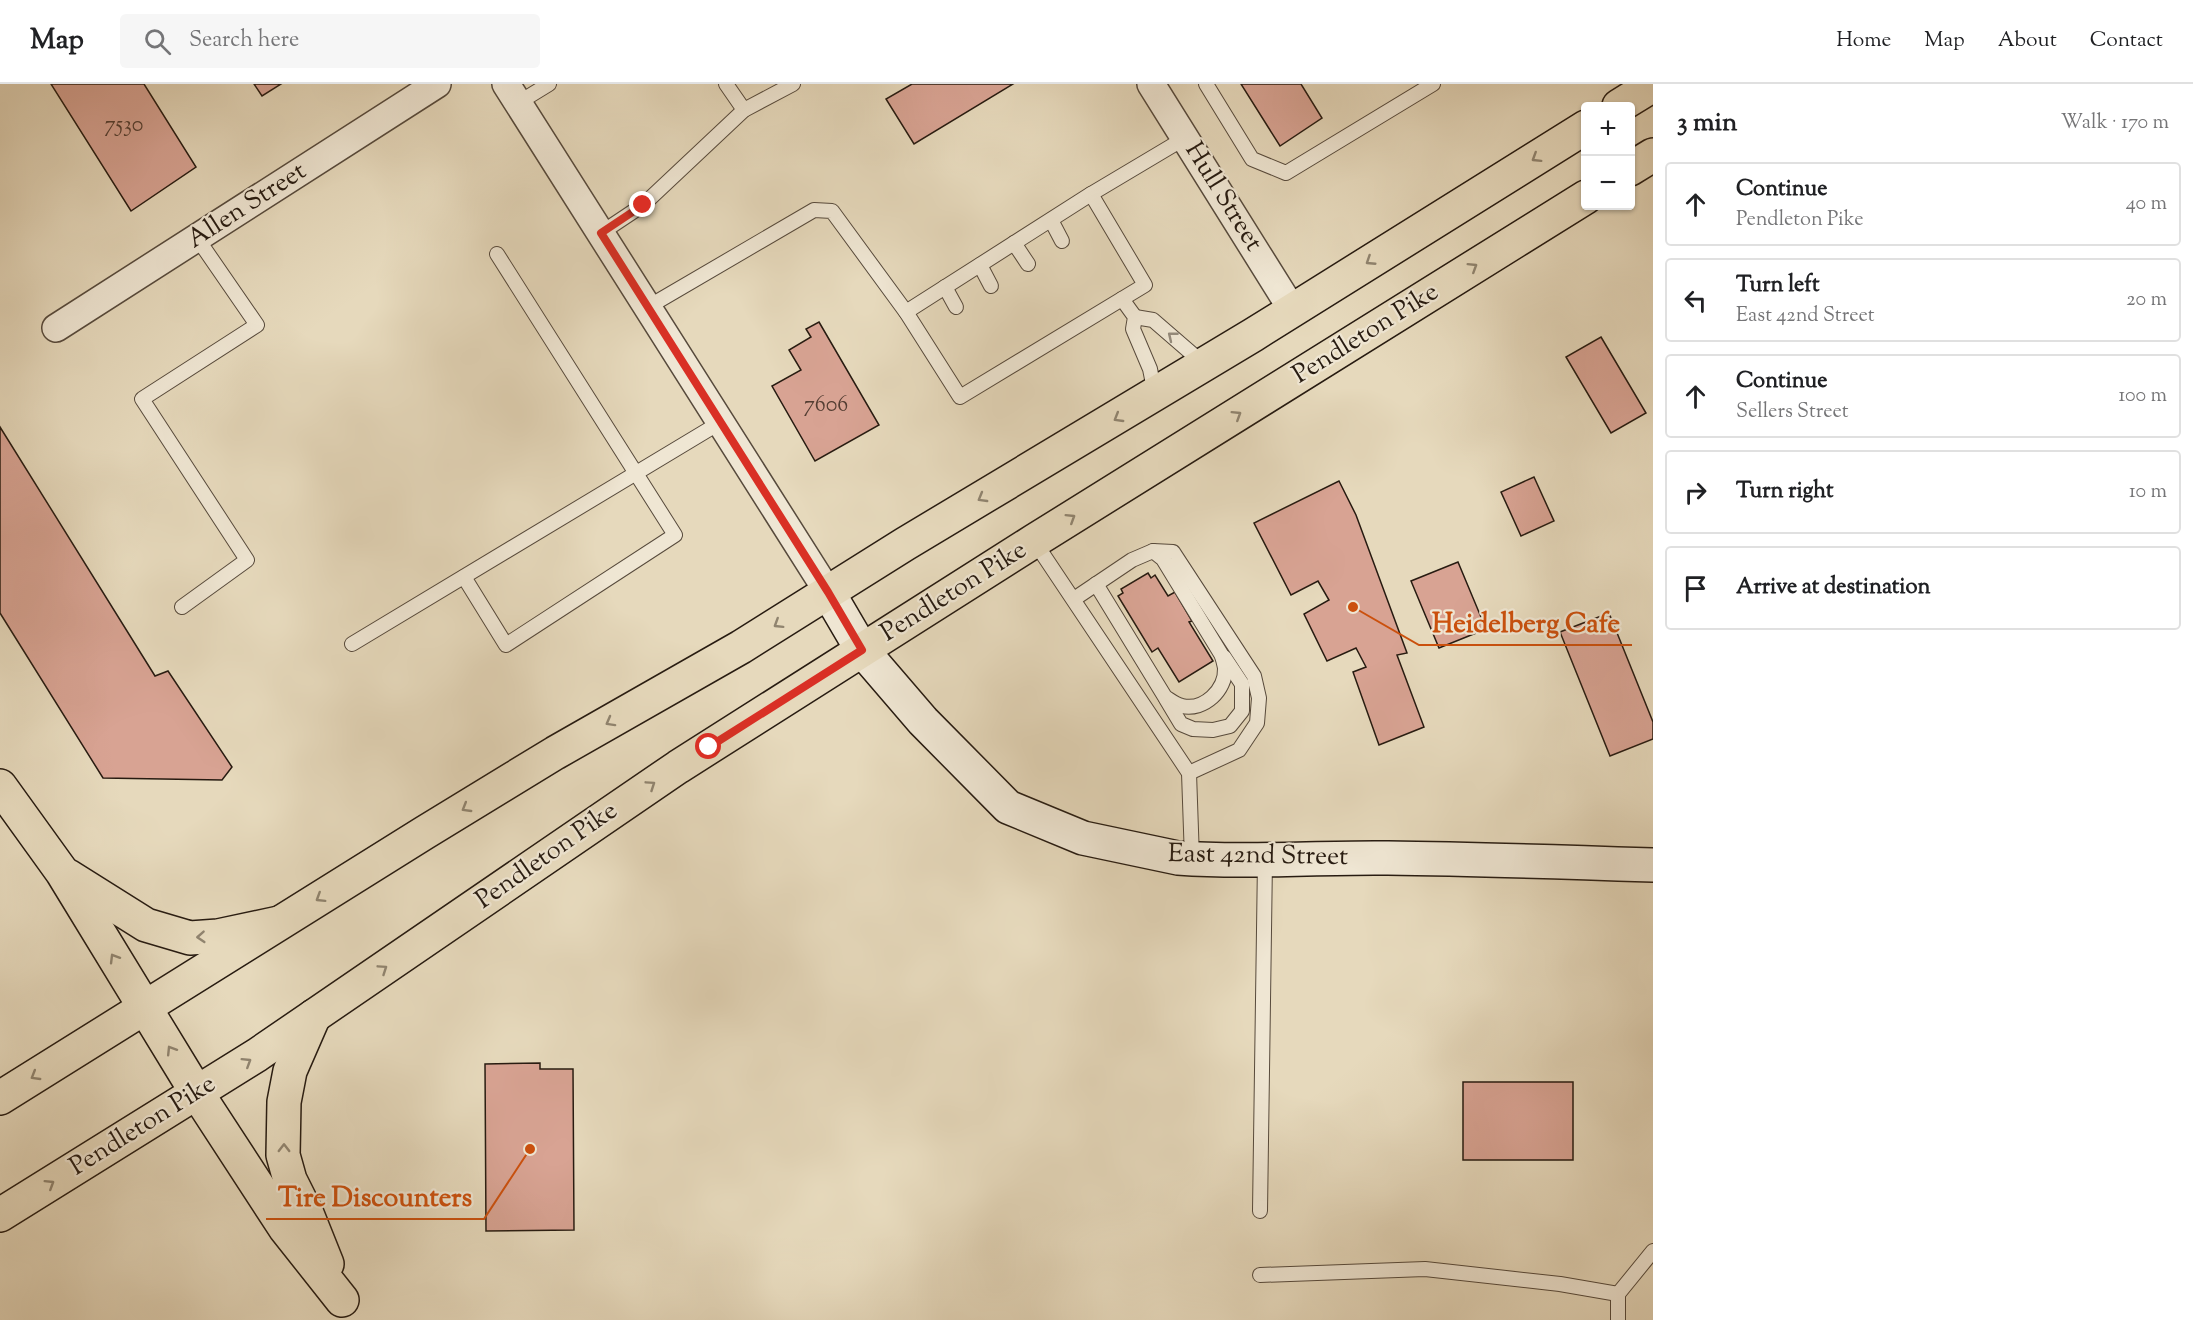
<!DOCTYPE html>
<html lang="en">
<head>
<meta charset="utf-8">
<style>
  :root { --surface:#fff; --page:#f6f6f6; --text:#202124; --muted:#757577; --line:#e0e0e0 }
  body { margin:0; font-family:"Sorts Mill Goudy",serif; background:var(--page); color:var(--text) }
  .controls { position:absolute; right:18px; top:18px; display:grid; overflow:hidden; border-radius:6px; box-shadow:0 2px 4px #0004 }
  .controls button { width:54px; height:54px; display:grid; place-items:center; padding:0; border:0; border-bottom:2px solid var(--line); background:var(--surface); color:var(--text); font:30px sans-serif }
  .stop { position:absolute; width:18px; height:18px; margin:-14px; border:4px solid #d93025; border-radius:50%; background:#fff }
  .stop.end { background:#d93025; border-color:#fff; box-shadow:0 2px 6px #0008 }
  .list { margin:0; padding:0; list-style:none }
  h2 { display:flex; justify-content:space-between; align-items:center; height:78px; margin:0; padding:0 24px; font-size:26px }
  h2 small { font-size:20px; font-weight:400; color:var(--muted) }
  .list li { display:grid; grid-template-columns:39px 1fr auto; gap:18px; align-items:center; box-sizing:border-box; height:84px; margin:0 12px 12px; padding:0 12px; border:2px solid var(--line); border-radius:6px }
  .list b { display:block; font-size:22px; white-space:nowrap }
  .list p { margin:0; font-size:20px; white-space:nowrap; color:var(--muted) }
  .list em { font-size:20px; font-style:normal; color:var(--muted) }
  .icon { flex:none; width:33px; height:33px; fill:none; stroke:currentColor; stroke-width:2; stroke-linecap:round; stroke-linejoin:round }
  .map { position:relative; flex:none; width:1653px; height:1236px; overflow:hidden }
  header { display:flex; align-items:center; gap:36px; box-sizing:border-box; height:84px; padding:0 30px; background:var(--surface); border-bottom:2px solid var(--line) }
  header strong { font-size:28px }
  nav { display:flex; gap:33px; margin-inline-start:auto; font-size:21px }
  .search { width:420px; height:54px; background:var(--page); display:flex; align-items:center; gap:15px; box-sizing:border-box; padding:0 21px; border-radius:6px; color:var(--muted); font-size:22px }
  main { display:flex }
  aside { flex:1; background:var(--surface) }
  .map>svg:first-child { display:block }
  .building { fill:#d8a393; stroke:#271b11; stroke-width:1.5 }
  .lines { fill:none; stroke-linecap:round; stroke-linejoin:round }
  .lane-casing { stroke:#574a3c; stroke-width:16 }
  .street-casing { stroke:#574a3c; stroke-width:30 }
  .secondary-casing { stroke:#271b11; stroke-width:36 }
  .primary-casing { stroke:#271b11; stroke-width:36 }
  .highway-casing { stroke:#271b11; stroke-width:36 }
  .lane { stroke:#efe6d3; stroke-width:14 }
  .street { stroke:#efe6d3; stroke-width:27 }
  .secondary { stroke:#efe6d3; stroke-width:33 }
  .primary { stroke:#e6d9bc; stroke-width:33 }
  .highway { stroke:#e6d9bc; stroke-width:33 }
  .oneway { stroke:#90846f }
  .oneway2 { stroke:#958b7c }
  .route { stroke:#d93025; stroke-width:8 }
  .labels { text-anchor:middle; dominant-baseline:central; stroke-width:4.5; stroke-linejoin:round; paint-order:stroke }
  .number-label { font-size:22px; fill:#533d32 }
  .street-label { font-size:26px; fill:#271b11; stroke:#efe6d3 }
  .leader { fill:none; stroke:#cb500d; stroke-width:2 }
  .callout-dot { fill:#cb500d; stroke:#efe6d3; stroke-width:2 }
  .callout-label { font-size:27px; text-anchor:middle; font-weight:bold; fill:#cb500d; stroke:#efe6d3; stroke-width:4.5; stroke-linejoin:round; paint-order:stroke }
</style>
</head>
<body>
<header>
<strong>Map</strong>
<div class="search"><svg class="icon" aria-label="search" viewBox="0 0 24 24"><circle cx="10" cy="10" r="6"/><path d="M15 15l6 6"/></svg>Search here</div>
<nav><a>Home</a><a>Map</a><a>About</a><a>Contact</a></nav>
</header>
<main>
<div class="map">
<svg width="1653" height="1236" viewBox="0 0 1653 1236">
  <rect width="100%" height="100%" fill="#e6d9bc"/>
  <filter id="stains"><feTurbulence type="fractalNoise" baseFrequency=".00333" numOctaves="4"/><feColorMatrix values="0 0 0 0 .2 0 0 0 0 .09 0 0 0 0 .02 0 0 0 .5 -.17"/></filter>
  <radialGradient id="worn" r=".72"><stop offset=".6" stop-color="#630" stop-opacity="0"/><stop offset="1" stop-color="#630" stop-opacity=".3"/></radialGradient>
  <!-- building -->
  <g class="building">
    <polygon points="51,0 144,0 196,83 131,127"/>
    <polygon points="254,0 281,0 262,12"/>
    <polygon points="912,0 1013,0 914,60 886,15"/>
    <polygon points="1241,0 1301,0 1322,34 1280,62"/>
    <polygon points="819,238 879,341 815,377 772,302 801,286 789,266 811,253 806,245"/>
    <polygon points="1601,253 1646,329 1611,349 1566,273"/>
    <polygon points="0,343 155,592 168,587 232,683 222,696 103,694 0,529"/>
    <polygon points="1534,393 1554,437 1521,452 1501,408"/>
    <polygon points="1339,397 1356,431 1407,569 1397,571 1424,643 1379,661 1353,588 1366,583 1356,564 1327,577 1304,530 1329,516 1318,497 1291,511 1254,439"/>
    <polygon points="1458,478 1486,545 1439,564 1411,497"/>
    <polygon points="1148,489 1151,494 1155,491 1168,512 1175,508 1192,537 1189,538 1213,577 1179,598 1158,564 1152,568 1118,512 1123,509 1121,505"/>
    <polygon points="1609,529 1653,638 1653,655 1610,672 1560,548"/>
    <polygon points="540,979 540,985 573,985 574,1146 486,1147 485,980"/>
    <rect x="1463" y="998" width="110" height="78"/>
  </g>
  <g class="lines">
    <defs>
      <g id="lane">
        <polyline points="726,0 744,26"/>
        <polyline points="1206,0 1252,75 1286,89 1433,0"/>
        <polyline points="518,19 549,0"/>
        <polyline points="1051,136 1062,157"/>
        <polyline points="601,149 643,121 744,26 793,0"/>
        <polyline points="1014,159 1028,180"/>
        <polyline points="980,181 991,202"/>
        <polyline points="945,203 956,223"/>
        <polyline points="1122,215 1135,233 1133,245 1150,285 1155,310"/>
        <polyline points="648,223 814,126 832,127 906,228 960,313 1145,201 1091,110 1185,54"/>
        <polyline points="906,228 1091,110"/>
        <polyline points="1135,233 1153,236 1205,281"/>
        <polyline points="1034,457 1189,689 1192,775"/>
        <polyline points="464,493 506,561 675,451 497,170"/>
        <path d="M1096,500L1165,613C1170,616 1176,621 1182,622C1204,627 1226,606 1225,584C1224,579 1223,574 1221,570L1163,475L1153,467"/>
        <polyline points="1074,515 1132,476 1153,467 1173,468 1254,592 1259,614 1257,639 1239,666 1189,689"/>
        <polyline points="182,523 247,476 142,315 257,241 197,154"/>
        <polyline points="352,560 721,338"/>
        <polyline points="1166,615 1181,640 1193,645 1213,646 1230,642 1242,627 1242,600 1224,573"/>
        <polyline points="1260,1127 1265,776"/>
        <polyline points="1260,1191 1425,1185 1560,1200 1618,1210"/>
        <polyline points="1618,1236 1618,1210 1653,1167"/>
      </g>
      <g id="street">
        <polyline points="506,0 828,508"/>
        <polyline points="1151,0 1293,227"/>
        <polyline points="56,244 437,0"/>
      </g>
      <path id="secondary" d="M828,508L862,566L923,637L1008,723L1083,754L1178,774C1248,779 1318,773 1388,774C1476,775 1565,778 1653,781"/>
      <g id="primary">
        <polyline points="1619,22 1653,1"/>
        <polyline points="1630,85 1653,71"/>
        <polyline points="0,1014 424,749 555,669 741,563 905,460 1253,251 1586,43"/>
        <polyline points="0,1131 257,971 678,683 1034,457 1586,113"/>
      </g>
      <g id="highway">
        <polyline points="0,702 62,788 197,1009 285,1144 342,1216"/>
        <polyline points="68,792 146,841 190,854 218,852 279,839"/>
        <polyline points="314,932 290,987 284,1018 283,1071 290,1096 307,1130 327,1180"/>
      </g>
    </defs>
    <!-- lane casing -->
    <use href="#lane" class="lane-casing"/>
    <!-- street casing -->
    <use href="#street" class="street-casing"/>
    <!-- secondary casing -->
    <use href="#secondary" class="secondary-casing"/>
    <!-- primary casing -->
    <use href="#primary" class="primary-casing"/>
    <!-- highway casing -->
    <use href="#highway" class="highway-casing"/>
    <!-- lane -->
    <use href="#lane" class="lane"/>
    <!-- street -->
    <use href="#street" class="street"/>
    <!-- secondary -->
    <use href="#secondary" class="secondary"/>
    <!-- primary -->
    <use href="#primary" class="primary"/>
    <!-- highway -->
    <use href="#highway" class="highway"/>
  </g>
  <!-- one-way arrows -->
  <defs><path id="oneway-chevron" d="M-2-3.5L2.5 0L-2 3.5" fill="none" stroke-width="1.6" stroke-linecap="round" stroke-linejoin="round" transform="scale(1.5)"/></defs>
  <g class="oneway">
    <use href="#oneway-chevron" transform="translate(1536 74) rotate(148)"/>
    <use href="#oneway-chevron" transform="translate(1370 177) rotate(147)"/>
    <use href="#oneway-chevron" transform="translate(1473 183) rotate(-32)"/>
    <use href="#oneway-chevron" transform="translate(1237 331) rotate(-32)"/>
    <use href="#oneway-chevron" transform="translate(1118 334) rotate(149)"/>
    <use href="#oneway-chevron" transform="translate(982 414) rotate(150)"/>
    <use href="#oneway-chevron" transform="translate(1071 434) rotate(-32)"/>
    <use href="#oneway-chevron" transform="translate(778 540) rotate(148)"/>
    <use href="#oneway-chevron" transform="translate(610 638) rotate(151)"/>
    <use href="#oneway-chevron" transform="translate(651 701) rotate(-34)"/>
    <use href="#oneway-chevron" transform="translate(466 724) rotate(149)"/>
    <use href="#oneway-chevron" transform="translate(320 814) rotate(148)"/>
    <use href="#oneway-chevron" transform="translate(201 853) rotate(176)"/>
    <use href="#oneway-chevron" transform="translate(114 874) rotate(-121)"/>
    <use href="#oneway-chevron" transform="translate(383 885) rotate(-34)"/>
    <use href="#oneway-chevron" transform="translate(171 966) rotate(-122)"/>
    <use href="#oneway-chevron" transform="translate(247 978) rotate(-32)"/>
    <use href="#oneway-chevron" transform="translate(35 992) rotate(149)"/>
    <use href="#oneway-chevron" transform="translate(284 1064) rotate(-90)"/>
    <use href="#oneway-chevron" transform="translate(50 1100) rotate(-32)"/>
  </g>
  <use class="oneway2" href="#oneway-chevron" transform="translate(1172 252) rotate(-141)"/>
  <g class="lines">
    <!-- route -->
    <polyline class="route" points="643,121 601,149 828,508 862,566 709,663"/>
  </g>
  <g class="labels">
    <!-- number labels -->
    <g class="number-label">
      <text x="124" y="42">7530</text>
      <text x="826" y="322">7606</text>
    </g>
    <!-- street labels -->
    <g class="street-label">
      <text transform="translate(1223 113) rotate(58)">Hull Street</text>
      <text transform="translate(247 122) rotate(-33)">Allen Street</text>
      <text transform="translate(1366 250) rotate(-32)">Pendleton Pike</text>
      <text transform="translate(954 508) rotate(-32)">Pendleton Pike</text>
      <text transform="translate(547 772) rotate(-35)">Pendleton Pike</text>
      <text transform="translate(1258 772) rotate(1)">East 42nd Street</text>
      <text transform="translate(143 1042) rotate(-32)">Pendleton Pike</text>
    </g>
  </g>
  <!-- callouts -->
  <path class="leader" d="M1353 523L1419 561H1632M530 1065L484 1135H266"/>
  <g class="callout-dot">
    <circle cx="1353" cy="523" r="6"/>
    <circle cx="530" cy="1065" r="6"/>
  </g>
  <g class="callout-label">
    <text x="1526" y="548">Heidelberg Cafe</text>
    <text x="375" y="1122">Tire Discounters</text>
  </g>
  <rect width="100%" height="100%" filter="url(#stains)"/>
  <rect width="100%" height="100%" fill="url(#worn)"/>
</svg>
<div class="controls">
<button>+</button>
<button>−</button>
</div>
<div class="stop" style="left:709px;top:663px"></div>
<div class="stop end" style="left:643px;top:121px"></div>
</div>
<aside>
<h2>3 min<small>Walk · 170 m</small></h2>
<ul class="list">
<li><svg class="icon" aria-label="ahead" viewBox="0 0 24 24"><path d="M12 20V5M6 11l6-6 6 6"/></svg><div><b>Continue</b><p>Pendleton Pike</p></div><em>40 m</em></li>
<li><svg class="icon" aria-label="left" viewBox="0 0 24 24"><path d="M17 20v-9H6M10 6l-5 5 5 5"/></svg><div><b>Turn left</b><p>East 42nd Street</p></div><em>20 m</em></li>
<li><svg class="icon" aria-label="ahead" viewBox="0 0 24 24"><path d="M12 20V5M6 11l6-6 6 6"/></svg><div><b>Continue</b><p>Sellers Street</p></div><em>100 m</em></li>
<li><svg class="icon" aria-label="right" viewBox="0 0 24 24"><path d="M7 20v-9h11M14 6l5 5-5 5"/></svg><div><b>Turn right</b></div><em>10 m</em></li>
<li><svg class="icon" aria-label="arrive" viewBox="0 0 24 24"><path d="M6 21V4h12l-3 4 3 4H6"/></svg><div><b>Arrive at destination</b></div></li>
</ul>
</aside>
</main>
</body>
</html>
